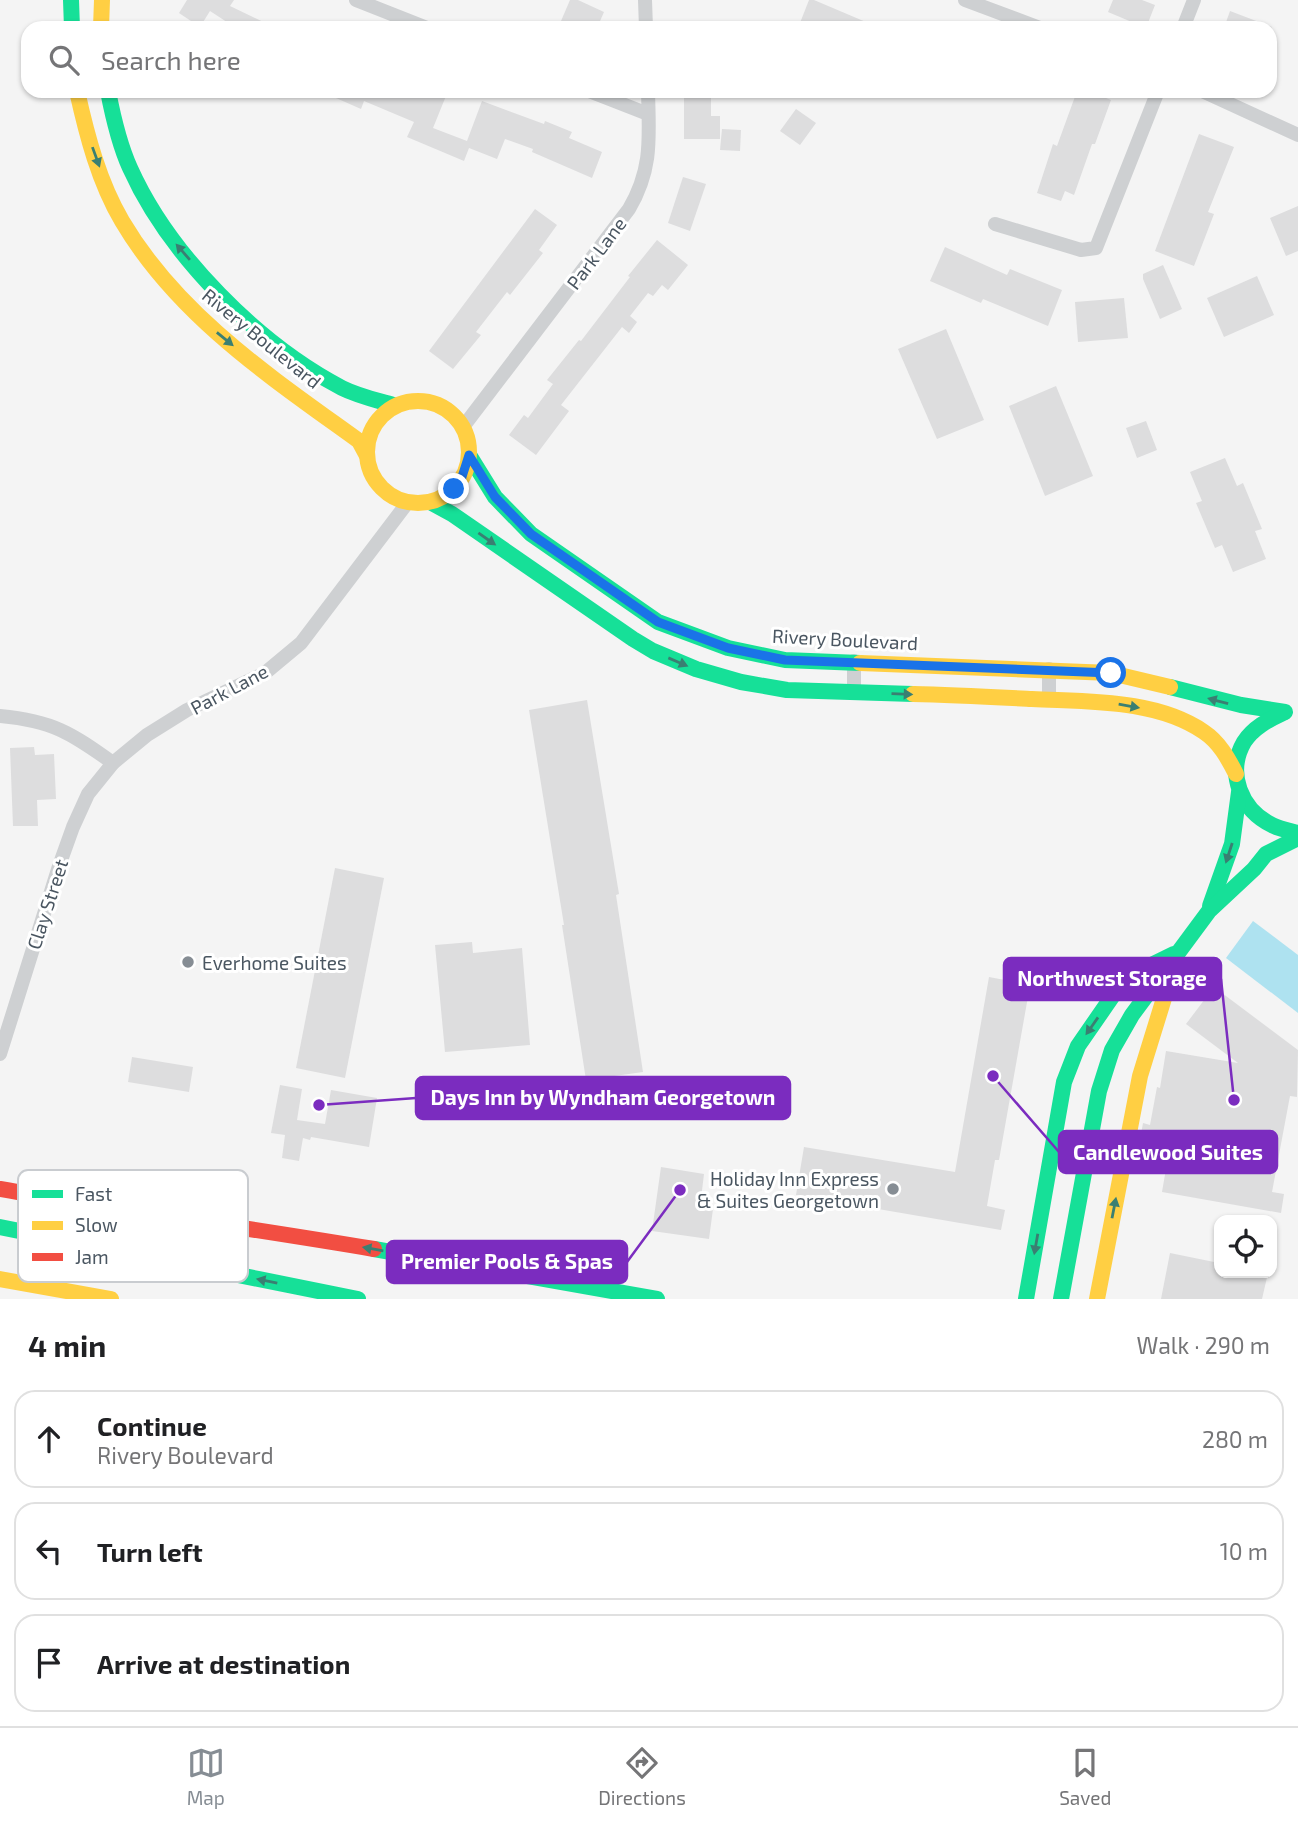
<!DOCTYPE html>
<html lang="en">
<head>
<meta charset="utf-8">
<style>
  :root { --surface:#fff; --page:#f6f6f6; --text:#202124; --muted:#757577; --line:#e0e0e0; --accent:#868d94 }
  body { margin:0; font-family:"Exo 2",sans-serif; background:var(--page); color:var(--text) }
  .controls { position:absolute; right:21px; bottom:21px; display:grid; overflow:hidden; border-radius:14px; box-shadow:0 2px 5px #0004 }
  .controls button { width:63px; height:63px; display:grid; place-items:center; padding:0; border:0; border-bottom:2px solid var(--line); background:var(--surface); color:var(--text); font:35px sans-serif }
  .stop { position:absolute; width:21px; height:21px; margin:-16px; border:5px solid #1a73e8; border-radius:50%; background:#fff }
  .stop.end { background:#1a73e8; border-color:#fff; box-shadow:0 2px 7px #0008 }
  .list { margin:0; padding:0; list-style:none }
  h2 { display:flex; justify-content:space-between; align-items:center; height:91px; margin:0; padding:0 28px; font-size:30px }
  h2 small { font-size:23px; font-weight:400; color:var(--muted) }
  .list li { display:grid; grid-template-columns:46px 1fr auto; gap:21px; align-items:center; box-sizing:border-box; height:98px; margin:0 14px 14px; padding:0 14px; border:2px solid var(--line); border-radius:21px }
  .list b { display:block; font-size:26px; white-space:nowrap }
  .list p { margin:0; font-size:23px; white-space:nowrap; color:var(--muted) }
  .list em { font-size:23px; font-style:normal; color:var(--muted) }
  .icon { flex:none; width:38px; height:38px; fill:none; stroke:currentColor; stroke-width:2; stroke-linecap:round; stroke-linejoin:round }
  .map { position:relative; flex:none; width:1298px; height:1299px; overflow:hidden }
  .search { position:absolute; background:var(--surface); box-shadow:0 2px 5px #0004; left:21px; right:21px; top:21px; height:77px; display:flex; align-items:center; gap:18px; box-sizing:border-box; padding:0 24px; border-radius:21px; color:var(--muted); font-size:26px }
  .sheet { height:427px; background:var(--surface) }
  nav { display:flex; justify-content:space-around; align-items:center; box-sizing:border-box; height:98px; border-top:2px solid var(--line); background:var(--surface); font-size:19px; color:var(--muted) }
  nav a { display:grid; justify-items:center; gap:4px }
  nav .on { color:var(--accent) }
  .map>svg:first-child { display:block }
  .water { fill:#aee2f0 }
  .building { fill:#ddddde }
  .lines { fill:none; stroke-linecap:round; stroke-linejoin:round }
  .street { stroke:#ced0d2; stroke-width:14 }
  .fast { stroke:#16e098; stroke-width:16 }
  .slow { stroke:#ffcf43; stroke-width:16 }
  .jam { stroke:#f24e42; stroke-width:16 }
  .oneway { fill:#3a7f72 }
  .route { stroke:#1a73e8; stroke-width:9 }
  .poi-dot { fill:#868d94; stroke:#fff; stroke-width:2.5 }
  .labels { text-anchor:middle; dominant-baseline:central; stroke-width:6; stroke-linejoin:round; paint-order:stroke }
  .street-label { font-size:19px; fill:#4a5661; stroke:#fff }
  .poi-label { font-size:19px; fill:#4a5661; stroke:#fff; text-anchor:start }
  .key { fill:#fff; stroke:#c9ccd0; stroke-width:2 }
  .key-label { font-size:19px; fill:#4a5661 }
  .leader { fill:none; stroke:#7b2cbf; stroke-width:2.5 }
  .callout-dot { fill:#7b2cbf; stroke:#fff; stroke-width:2.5 }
  .callout { fill:#7b2cbf; stroke:#7b2cbf; stroke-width:2.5 }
  .callout-label { font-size:21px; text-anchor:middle; font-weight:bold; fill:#fff }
</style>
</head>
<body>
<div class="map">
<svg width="1298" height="1299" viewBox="0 0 1298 1299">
  <rect width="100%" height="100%" fill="#f4f4f4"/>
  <!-- water -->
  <polygon class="water" points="1253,921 1298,955 1298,1013 1226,958"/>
  <!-- building -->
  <g class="building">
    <polygon points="187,0 234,0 230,6 276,28 236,28 210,11 200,27 179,13"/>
    <polygon points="570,0 578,0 604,12 597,28 558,28"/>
    <polygon points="809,0 814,0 880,28 798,28"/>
    <polygon points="1113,0 1142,0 1155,5 1146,28 1108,12"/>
    <polygon points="1230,11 1272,27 1271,28 1224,28"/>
    <polygon points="320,91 448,91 433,128 467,141 482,101 544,124 545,121 572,132 569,138 602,152 592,178 532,152 533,149 505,139 497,159 469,148 464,161 407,137 414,122 364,101 361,109"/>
    <polygon points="1077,91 1089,91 1111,100 1095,144 1092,144 1074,195 1065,191 1061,201 1037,193 1053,144 1057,146"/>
    <polygon points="684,98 711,98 711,116 720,116 720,139 684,139"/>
    <polygon points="796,109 816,123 800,145 780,131"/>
    <polygon points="722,129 741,130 740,151 720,150"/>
    <polygon points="1199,134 1234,147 1208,212 1214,214 1194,266 1155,251"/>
    <polygon points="683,177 706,184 690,231 668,223"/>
    <polygon points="1298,206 1298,251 1286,256 1270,218"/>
    <polygon points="535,209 557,225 539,250 543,253 510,295 507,292 476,332 481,335 453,369 429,351"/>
    <polygon points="657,240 688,265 668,290 662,285 653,296 648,293 630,316 637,322 629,333 622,327 561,405 569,411 536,455 509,435 524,415 528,418 553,384 547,380 579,340 581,341 630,277 628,276"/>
    <polygon points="945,247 1007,275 1010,269 1062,290 1048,326 983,299 981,303 930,281"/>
    <polygon points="1163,265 1182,309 1160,319 1143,279 1143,274"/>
    <polygon points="1257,276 1274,315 1224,337 1207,298"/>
    <polygon points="1124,298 1128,338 1078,342 1075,302"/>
    <polygon points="946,329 984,420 937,439 898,349"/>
    <polygon points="1056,386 1093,476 1045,496 1009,406"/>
    <polygon points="1146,421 1157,450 1137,458 1126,428"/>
    <polygon points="1225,458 1237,486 1243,483 1262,529 1255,531 1266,559 1233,572 1222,545 1215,548 1196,503 1202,501 1190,472"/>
    <polygon points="587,700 619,894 616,895 643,1072 586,1080 562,925 564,925 529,710"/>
    <polygon points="34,747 35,755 54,754 56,799 37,800 38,826 13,826 10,748"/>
    <polygon points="335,868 384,878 345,1078 296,1068"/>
    <polygon points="472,942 473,953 522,948 530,1045 445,1052 435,945"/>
    <polygon points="989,977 1026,984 1025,991 1029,991 999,1160 995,1160 987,1206 1005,1210 1001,1230 796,1195 804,1147 955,1172"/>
    <polygon points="1214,987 1298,1050 1297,1097 1290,1096 1272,1192 1284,1194 1281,1213 1162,1192 1168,1157 1138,1151 1143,1123 1150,1125 1157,1087 1160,1088 1166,1051 1238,1063 1186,1024"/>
    <polygon points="132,1057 193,1067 189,1092 128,1082"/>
    <polygon points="280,1085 302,1089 297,1120 325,1124 331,1090 377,1098 369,1147 311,1137 310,1140 303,1138 299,1161 282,1158 285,1135 271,1133"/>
    <polygon points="661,1167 704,1174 700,1207 713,1209 709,1239 652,1231"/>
    <polygon points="1170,1253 1219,1263 1219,1273 1268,1273 1262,1299 1161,1299"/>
  </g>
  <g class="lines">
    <!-- street -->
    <g class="street">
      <polyline points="356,0 427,28"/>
      <polyline points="645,0 646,28"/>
      <polyline points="965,0 1040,28"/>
      <polyline points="1183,28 1194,0"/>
      <polyline points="589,91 648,114"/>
      <polyline points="1202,91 1298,135"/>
      <polyline points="995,224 1081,250 1096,248 1158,91"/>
      <path d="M463,427L629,209C653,168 649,137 648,91"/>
      <polyline points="854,661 854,692"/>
      <polyline points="1049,699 1049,669"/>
      <path d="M0,716C53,721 71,733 113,763"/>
      <polyline points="0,1054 59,866 73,827 88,794 113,763 147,735 187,710 265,673 301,643 408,502"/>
    </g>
    <!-- fast -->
    <g class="fast">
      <polyline points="71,0 72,28"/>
      <path d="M108,91C113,117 119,144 130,168C169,255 258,344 342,388C358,396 376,400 393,405"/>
      <polyline points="469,455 495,497 531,534 658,622 728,648 785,660 860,663"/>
      <polyline points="430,502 452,514 633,639 653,651 696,669 741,682 787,690 913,694"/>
      <polyline points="1170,687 1241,705 1285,712"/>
      <path d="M1283,713C1268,720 1253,728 1244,742C1226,773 1241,810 1272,825C1279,829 1290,831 1298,833"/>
      <polyline points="1210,906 1232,844 1239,792"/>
      <polyline points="0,1227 358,1299"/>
      <polyline points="374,1249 657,1299"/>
      <polyline points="1026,1299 1064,1082 1078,1046 1125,978 1174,954"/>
      <polyline points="1061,1299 1099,1091 1112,1050 1132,1015 1209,911 1254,869 1266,854 1298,838"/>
    </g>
    <!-- slow -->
    <g class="slow">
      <polyline points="101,28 102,0"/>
      <path d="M77,91C87,136 99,182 122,221C178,316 272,378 359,441L366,454"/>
      <circle cx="418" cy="452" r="51"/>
      <polyline points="860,663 1111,673 1170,687"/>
      <path d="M913,694C953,695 992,697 1032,699C1087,702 1156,699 1204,732C1219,742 1228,758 1236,774"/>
      <polyline points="0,1279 111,1299"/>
      <polyline points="1097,1299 1140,1076 1174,966"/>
    </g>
    <!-- jam -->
    <path class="jam" d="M0,1189C124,1211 250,1228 374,1249"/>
  </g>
  <!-- one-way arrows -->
  <defs><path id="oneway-solid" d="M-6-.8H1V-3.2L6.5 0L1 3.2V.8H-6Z" transform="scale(1.75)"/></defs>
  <g class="oneway">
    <use href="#oneway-solid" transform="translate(96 157) rotate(70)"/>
    <use href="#oneway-solid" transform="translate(183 252) rotate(-131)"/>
    <use href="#oneway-solid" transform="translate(225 339) rotate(39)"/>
    <use href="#oneway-solid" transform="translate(487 539) rotate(35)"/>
    <use href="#oneway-solid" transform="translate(678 662) rotate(23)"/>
    <use href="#oneway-solid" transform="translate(902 694) rotate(2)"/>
    <use href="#oneway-solid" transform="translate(1218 701) rotate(-165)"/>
    <use href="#oneway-solid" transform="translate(1129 706) rotate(10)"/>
    <use href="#oneway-solid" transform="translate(1229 853) rotate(108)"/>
    <use href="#oneway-solid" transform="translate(1092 1026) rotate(125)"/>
    <use href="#oneway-solid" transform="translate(1114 1208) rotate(-79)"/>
    <use href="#oneway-solid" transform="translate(1036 1244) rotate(100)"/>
    <use href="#oneway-solid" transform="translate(373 1249) rotate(-170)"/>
    <use href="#oneway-solid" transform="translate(267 1281) rotate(-169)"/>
  </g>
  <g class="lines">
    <!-- route -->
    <polyline class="route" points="454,489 461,480 469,455 495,497 531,534 658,622 728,648 785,660 1111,673"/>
  </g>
  <!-- markers -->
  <g class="poi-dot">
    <circle cx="188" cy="962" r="7"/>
    <circle cx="893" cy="1189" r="7"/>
  </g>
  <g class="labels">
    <!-- street labels -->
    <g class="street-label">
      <text transform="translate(596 253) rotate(-53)">Park Lane</text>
      <text transform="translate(262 338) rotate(39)">Rivery Boulevard</text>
      <text transform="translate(845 639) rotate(3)">Rivery Boulevard</text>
      <text transform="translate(229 689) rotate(-28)">Park Lane</text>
      <text transform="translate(47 904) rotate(-72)">Clay Street</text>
    </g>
    <!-- poi labels -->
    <g class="poi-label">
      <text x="202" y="962">Everhome Suites</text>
      <text x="879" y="1178" text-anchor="end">Holiday Inn Express<tspan x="879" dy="22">&amp; Suites Georgetown</tspan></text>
    </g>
  </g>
  <!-- legend -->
  <rect x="18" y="1170" width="230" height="112" rx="10" class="key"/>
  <rect x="32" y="1190" width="31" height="8" fill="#16e098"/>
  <rect x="32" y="1221" width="31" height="9" fill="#ffcf43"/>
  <rect x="32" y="1253" width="31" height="8" fill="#f24e42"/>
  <g class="key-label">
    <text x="75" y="1201">Fast</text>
    <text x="75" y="1232">Slow</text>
    <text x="75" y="1264">Jam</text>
  </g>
  <!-- callouts -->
  <path class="leader" d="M1234 1100L1221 979M319 1105L416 1098M993 1076L1059 1152M680 1190L627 1262"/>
  <g class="callout-dot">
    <circle cx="1234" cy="1100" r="7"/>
    <circle cx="319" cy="1105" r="7"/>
    <circle cx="993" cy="1076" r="7"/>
    <circle cx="680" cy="1190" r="7"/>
  </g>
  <g class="callout">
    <rect x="1004" y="958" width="217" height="42" rx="7"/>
    <rect x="416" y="1077" width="374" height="42" rx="7"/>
    <rect x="1059" y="1131" width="218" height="42" rx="7"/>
    <rect x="387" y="1241" width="240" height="42" rx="7"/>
  </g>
  <g class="callout-label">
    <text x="1112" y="986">Northwest Storage</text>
    <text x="603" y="1105">Days Inn by Wyndham Georgetown</text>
    <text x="1168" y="1160">Candlewood Suites</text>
    <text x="507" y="1269">Premier Pools &amp; Spas</text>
  </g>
</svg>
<div class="controls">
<button><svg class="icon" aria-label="locate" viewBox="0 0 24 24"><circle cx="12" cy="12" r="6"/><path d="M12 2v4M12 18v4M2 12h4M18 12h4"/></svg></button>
</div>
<div class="stop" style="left:1111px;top:673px"></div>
<div class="stop end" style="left:454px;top:489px"></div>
<div class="search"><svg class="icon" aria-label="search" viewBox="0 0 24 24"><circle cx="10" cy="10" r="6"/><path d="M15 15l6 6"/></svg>Search here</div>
</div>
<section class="sheet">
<h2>4 min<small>Walk · 290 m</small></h2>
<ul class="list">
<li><svg class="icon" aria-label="ahead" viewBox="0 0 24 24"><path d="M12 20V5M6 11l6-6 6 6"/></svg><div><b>Continue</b><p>Rivery Boulevard</p></div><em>280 m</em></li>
<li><svg class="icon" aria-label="left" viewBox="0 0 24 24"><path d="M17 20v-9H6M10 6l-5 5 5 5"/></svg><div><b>Turn left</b></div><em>10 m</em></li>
<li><svg class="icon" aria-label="arrive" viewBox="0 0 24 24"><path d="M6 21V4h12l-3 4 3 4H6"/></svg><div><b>Arrive at destination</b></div></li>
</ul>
</section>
<nav>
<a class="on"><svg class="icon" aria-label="map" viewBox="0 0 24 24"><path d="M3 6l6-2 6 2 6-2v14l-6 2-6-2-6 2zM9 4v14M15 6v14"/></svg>Map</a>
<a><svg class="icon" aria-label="directions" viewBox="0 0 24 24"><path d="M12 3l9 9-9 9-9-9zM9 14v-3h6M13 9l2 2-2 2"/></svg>Directions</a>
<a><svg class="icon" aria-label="saved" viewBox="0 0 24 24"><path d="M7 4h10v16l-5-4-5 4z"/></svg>Saved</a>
</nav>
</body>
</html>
